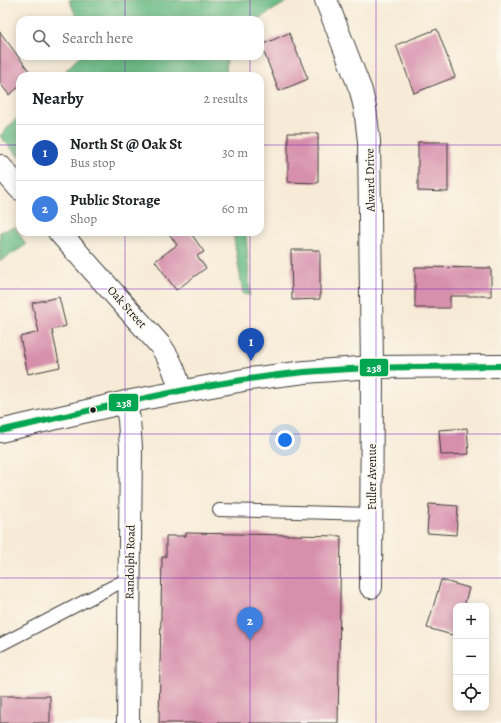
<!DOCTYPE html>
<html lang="en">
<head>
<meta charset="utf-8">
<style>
  :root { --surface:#fff; --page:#f6f6f6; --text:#202124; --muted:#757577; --line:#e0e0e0; --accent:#1a73e8 }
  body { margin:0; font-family:Alegreya,serif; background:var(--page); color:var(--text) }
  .controls { position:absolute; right:12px; bottom:12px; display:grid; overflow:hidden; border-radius:8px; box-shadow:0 2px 10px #0003 }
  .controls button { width:36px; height:36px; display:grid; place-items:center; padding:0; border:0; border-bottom:1px solid var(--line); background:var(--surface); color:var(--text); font:20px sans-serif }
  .you { position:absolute; left:285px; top:440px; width:14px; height:14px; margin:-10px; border:3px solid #fff; border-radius:50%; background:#1a73e8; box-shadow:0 0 0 6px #1a73e833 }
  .badge { display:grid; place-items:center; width:26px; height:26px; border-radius:50%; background:var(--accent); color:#fff; font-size:13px; font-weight:700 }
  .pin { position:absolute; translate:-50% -33px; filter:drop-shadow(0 1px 2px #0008) }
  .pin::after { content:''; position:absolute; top:21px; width:14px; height:12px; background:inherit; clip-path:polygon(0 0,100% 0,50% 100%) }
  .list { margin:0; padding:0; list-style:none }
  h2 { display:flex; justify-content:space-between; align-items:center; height:52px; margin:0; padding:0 16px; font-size:17px }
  h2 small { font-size:13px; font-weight:400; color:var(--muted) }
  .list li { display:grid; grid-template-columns:26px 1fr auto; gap:12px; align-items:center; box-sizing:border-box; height:56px; padding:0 16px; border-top:1px solid var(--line) }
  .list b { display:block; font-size:15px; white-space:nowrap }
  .list p { margin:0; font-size:13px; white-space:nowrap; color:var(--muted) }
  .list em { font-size:13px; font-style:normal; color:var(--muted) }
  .icon { flex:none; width:22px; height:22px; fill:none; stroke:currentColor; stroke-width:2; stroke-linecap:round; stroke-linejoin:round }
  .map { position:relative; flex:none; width:501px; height:723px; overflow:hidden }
  .search { position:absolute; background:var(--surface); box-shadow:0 2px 10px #0003; left:16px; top:16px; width:248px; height:44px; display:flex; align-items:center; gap:10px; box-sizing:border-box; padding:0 14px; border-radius:12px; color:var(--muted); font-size:15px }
  .panel { position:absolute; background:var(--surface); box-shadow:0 2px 10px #0003; left:16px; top:72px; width:248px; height:164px; border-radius:12px }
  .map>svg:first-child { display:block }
  .forest { fill:#70be88; stroke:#466d52 }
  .building { fill:#d790ac }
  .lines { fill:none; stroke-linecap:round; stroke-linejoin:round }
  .lane-casing { stroke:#3d3b38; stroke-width:14 }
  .street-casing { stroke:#3d3b38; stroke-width:24 }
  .secondary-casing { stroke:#3d3b38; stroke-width:24 }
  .lane { stroke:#fff; stroke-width:12 }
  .street { stroke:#fff; stroke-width:22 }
  .secondary { stroke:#fff; stroke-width:22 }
  .bus-1-casing { stroke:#fbf7ec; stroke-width:9 }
  .bus-1 { stroke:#00a651; stroke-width:6 }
  .grid { fill:none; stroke:#7b2cbf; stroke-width:1; stroke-opacity:0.55 }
  .bus-dot { fill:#1c1c1c; stroke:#fbf7ec; stroke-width:1.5 }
  .labels { text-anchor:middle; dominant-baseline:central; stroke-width:3; stroke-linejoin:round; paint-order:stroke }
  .street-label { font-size:12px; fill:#1c1c1c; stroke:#fbf7ec }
  .line-badge { stroke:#fbf7ec; stroke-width:1.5 }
  .badge-label { font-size:11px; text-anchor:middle; font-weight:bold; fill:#fff }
</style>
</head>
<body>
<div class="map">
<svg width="501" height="723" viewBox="0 0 501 723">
  <rect width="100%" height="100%" fill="#fbf7ec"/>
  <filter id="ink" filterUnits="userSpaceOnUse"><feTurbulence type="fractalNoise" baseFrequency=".025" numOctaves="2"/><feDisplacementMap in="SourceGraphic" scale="8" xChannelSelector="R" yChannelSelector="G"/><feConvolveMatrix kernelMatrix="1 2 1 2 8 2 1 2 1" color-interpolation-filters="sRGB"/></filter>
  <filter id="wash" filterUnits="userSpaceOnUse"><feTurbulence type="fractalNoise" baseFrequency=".012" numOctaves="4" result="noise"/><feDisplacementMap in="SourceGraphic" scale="16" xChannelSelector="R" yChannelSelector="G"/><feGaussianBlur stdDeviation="0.9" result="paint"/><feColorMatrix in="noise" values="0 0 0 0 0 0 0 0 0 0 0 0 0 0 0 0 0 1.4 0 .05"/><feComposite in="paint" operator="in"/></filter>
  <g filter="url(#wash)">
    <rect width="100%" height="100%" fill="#f7ebd7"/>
    <!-- forest -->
    <g class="forest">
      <polygon points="69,0 290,0 256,20 78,20"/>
      <polygon points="80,56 227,56 226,76 60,76"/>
      <polygon points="20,115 20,158 0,136"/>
      <polygon points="15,227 26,245 0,261 0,232"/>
      <polygon points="233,232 246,232 250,295 243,294"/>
    </g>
    <g id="blocks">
      <!-- building -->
      <g class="building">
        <polygon points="437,29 455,77 414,93 396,45"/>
        <polygon points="0,32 33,76 20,76 20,86 9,95 0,83"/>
        <polygon points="289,33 308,79 279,91 261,45"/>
        <polygon points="288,133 318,133 318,183 288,182"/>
        <polygon points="418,142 448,142 448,192 418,191"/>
        <polygon points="168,232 190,232 204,252 197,256 206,268 176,290 155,261 177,245"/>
        <polygon points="291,250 320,250 320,299 292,300"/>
        <polygon points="415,267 491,268 491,296 450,296 450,308 415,308"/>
        <polygon points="59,297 66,326 52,330 60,367 28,374 20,337 39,332 32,303"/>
        <polygon points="467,428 469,454 441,455 439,430"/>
        <polygon points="429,504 458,506 456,535 427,533"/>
        <polygon points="186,533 341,536 338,723 159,723 162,557 166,557 166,536 186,536"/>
        <polygon points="441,580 469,588 464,606 456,606 456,636 427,628"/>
        <rect x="0" y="696" width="50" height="27"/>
      </g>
    </g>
  </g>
  <g filter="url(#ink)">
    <use href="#blocks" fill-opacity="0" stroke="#3d3b38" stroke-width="1"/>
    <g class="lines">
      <defs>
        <g id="lane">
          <polyline points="219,510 372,514"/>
          <polyline points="0,645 129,578"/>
        </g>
        <g id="street">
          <polyline points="326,0 361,91 365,108 369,141 372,367 371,587"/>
          <polyline points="126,402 129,420 131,448 128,723"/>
        </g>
        <g id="secondary">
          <polyline points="0,166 20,189"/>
          <path d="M59,232L160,345C170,359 177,374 180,391"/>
          <polyline points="0,431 126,402 249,379 305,372 372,367 501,366"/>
        </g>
      </defs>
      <!-- lane casing -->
      <use href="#lane" class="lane-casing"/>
      <!-- street casing -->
      <use href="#street" class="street-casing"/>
      <!-- secondary casing -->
      <use href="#secondary" class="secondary-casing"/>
      <!-- lane -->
      <use href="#lane" class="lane"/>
      <!-- street -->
      <use href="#street" class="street"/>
      <!-- secondary -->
      <use href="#secondary" class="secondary"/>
      <defs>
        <path id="bus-1" d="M0,431C101,408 202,382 305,372C370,366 436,367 501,366"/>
      </defs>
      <!-- bus-1 casing -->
      <use href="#bus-1" class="bus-1-casing"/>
      <!-- bus-1 -->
      <use href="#bus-1" class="bus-1"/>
    </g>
  </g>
  <!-- grid -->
  <path class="grid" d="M125,0V20M250,0V20M376,0V723M125,56V76M250,56V76M0,145H20M260,145H501M125,232V723M250,232V723M0,289H501M0,434H501M0,578H501"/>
  <!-- markers -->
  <circle class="bus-dot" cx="93" cy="410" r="3.5"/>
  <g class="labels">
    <!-- street labels -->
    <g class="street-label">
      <text transform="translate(370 180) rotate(-91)">Alward Drive</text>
      <text transform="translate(127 307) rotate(48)">Oak Street</text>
      <text transform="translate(372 477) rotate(-90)">Fuller Avenue</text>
      <text transform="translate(130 562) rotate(-89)">Randolph Road</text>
    </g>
  </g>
  <g class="line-badge">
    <rect x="359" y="358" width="30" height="19" rx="4" fill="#00a651"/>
    <rect x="108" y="393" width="31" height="19" rx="4" fill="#00a651"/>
  </g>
  <g class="badge-label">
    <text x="374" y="372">238</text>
    <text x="124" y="407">238</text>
  </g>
</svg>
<div class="controls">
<button>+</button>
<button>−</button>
<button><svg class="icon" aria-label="locate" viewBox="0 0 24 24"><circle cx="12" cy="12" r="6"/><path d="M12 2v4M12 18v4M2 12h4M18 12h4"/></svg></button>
</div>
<div class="you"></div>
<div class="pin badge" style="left:251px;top:361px;background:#1a4fb4">1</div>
<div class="pin badge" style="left:250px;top:640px;background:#3f7fe0">2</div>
<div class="search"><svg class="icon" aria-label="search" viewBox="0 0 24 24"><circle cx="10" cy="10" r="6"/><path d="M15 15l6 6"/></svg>Search here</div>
<section class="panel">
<h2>Nearby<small>2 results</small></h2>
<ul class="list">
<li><span class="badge" style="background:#1a4fb4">1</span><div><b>North St @ Oak St</b><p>Bus stop</p></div><em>30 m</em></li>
<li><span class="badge" style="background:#3f7fe0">2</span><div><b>Public Storage</b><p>Shop</p></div><em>60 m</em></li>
</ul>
</section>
</div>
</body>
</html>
